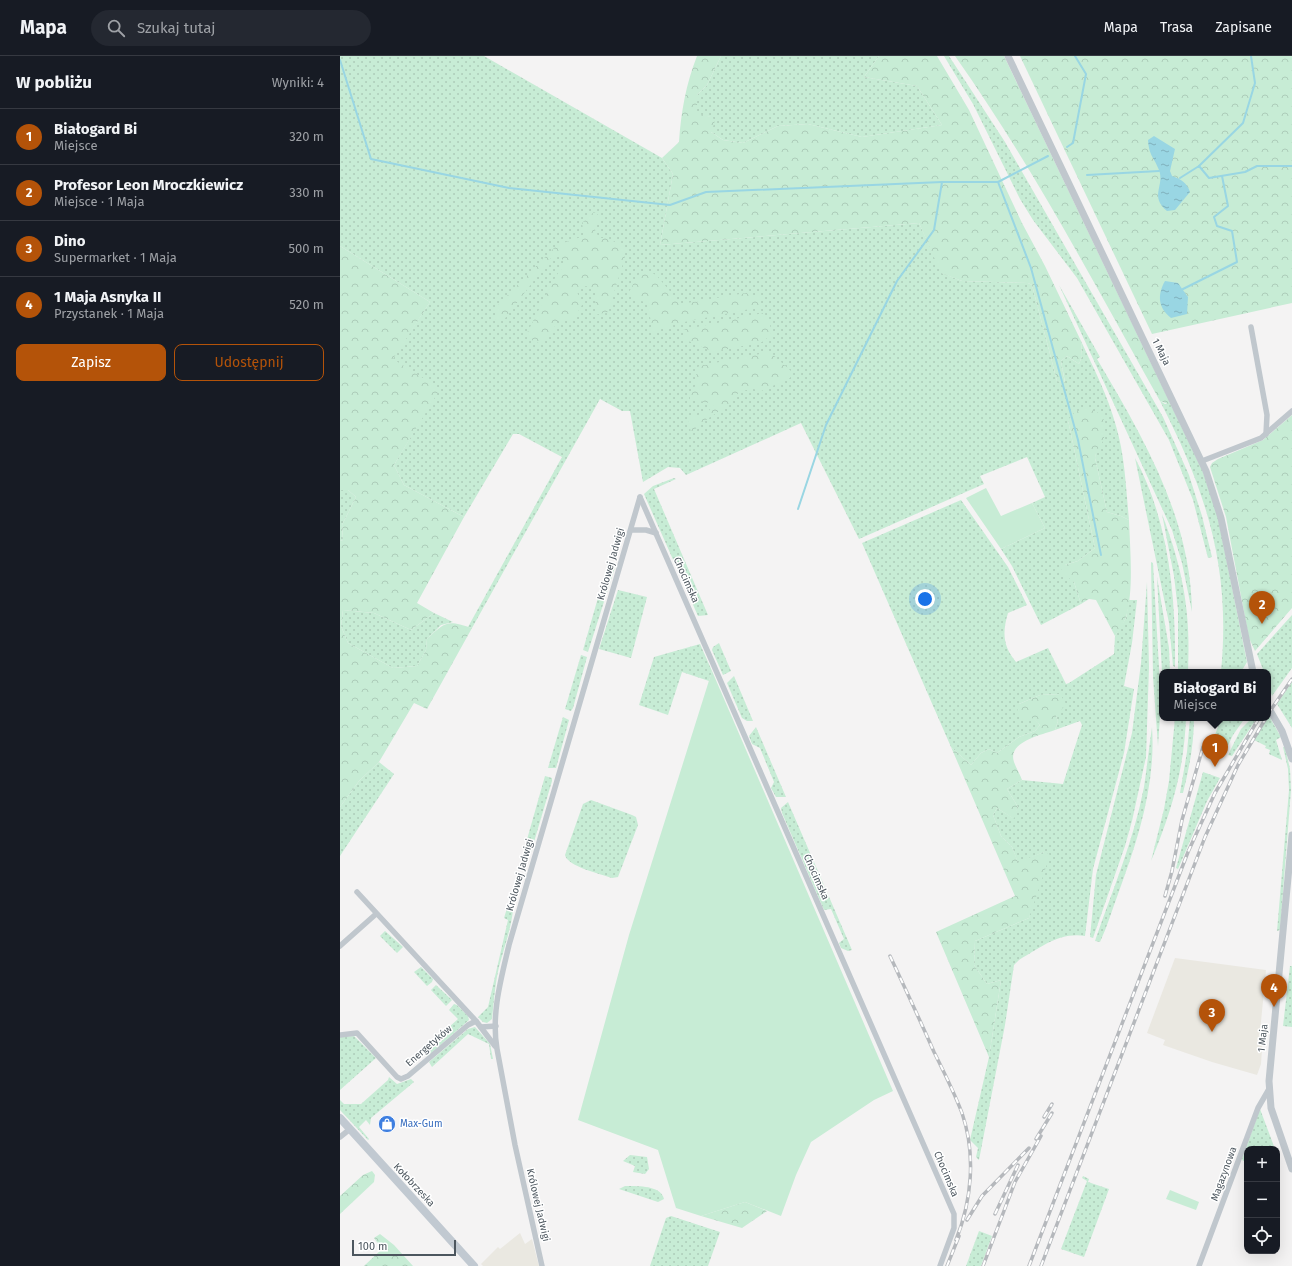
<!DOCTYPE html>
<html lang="pl">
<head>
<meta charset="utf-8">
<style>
  :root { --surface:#171b24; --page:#242831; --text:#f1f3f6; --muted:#9ea1a6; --line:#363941; --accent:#b45309 }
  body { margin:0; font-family:"Fira Sans",sans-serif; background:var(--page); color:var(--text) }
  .controls { position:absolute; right:12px; bottom:12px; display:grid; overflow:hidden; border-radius:8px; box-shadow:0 4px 16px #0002 }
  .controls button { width:36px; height:36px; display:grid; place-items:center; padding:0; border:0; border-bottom:1px solid var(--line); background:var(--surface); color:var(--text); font:20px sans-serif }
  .scale { position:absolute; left:12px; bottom:10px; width:104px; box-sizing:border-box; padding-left:4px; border:2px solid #4c565e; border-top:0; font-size:11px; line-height:14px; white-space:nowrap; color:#4c565e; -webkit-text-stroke:3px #fff; paint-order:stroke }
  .you { position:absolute; left:585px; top:543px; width:14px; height:14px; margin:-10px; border:3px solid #fff; border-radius:50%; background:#1a73e8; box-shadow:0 0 0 6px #1a73e833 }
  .badge { display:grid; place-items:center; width:26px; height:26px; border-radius:50%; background:var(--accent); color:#fff; font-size:13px; font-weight:700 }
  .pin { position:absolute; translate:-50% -33px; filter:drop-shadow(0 1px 2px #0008) }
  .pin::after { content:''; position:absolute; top:21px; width:14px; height:12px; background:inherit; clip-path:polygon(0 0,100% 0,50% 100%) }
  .popup { position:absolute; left:819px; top:613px; width:112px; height:52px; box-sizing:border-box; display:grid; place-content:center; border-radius:8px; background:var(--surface); filter:drop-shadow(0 1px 3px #0005); font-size:13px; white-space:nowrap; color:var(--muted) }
  .popup b { font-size:15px; color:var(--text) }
  .popup::after { content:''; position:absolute; left:50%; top:100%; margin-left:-8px; border:8px solid transparent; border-top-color:var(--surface) }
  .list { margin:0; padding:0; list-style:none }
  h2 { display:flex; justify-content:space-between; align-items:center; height:52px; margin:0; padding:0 16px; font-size:17px }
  h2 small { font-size:13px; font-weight:400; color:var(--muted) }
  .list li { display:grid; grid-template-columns:26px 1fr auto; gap:12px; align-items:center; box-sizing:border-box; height:56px; padding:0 16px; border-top:1px solid var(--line) }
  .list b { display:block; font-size:15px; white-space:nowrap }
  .list p { margin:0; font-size:13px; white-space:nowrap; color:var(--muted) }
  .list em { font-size:13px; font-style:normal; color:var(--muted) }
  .actions { display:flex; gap:8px; padding:12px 16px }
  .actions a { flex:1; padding:9px 0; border:1px solid var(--accent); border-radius:8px; text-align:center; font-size:14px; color:var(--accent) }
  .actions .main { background:var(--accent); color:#fff }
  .icon { flex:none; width:22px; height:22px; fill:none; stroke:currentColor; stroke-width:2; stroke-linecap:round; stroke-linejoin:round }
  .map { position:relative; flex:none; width:952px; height:1210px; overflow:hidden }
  header { display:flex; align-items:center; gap:24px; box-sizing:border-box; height:56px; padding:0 20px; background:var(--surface); border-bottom:1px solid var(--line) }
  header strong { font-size:19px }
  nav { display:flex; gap:22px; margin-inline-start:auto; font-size:14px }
  .search { width:280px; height:36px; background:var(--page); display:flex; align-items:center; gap:10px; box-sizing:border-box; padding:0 14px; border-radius:22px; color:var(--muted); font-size:15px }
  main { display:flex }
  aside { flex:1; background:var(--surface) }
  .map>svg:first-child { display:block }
  .commercial { fill:#eae8e1 }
  .grass { fill:url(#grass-dots) }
  .forest { fill:url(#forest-crowns) }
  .green { fill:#c7ecd5 }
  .water { fill:url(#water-ripples) }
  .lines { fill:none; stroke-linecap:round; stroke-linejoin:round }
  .stream { stroke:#99d6e3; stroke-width:2 }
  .minor { stroke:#c0c7cd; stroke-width:5.5 }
  .tertiary { stroke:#c0c7cd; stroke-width:7 }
  .secondary { stroke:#c1c9d1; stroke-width:8 }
  .rail-casing { stroke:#b5b8bc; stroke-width:3.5 }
  .rail { stroke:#fff; stroke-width:2; stroke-dasharray:6; stroke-linecap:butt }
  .labels { text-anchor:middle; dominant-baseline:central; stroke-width:3; stroke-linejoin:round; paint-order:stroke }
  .street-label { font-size:10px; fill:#4c565e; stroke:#fff }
  .shop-label { font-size:10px; fill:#366cbe; stroke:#fff; text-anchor:start }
</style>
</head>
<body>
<header>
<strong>Mapa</strong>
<div class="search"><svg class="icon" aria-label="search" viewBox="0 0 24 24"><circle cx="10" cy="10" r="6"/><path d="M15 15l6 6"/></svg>Szukaj tutaj</div>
<nav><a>Mapa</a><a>Trasa</a><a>Zapisane</a></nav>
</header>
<main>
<aside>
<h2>W pobliżu<small>Wyniki: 4</small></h2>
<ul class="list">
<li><span class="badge">1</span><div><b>Białogard Bi</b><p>Miejsce</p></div><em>320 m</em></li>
<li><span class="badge">2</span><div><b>Profesor Leon Mroczkiewicz</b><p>Miejsce · 1 Maja</p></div><em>330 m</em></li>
<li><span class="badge">3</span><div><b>Dino</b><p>Supermarket · 1 Maja</p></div><em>500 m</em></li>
<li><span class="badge">4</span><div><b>1 Maja Asnyka II</b><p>Przystanek · 1 Maja</p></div><em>520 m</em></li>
</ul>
<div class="actions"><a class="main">Zapisz</a><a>Udostępnij</a></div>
</aside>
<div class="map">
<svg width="952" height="1210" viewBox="0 0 952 1210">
  <defs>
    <pattern id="grass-dots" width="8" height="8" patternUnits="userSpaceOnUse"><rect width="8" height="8" fill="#c7ecd5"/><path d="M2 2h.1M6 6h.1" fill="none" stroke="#adccb9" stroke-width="1.8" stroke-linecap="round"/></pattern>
    <pattern id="forest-crowns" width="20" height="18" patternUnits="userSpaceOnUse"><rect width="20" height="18" fill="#c7ecd5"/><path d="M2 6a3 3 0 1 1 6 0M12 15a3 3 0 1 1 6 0" fill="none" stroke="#adccb9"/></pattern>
    <pattern id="water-ripples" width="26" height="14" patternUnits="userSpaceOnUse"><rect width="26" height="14" fill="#99d6e3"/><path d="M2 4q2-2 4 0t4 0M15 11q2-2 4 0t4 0" fill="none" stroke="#7fb0bb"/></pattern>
  </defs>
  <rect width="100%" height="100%" fill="#f4f3f3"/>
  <!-- commercial -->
  <g class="commercial">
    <polygon points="835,902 926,914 920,976 923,977 921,1008 917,1019 872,1006 823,989 825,984 807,977"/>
    <polygon points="180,1177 185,1188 192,1183 199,1210 143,1210 141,1208 158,1191 160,1193"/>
  </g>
  <!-- grass -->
  <g class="grass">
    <path d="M0,0H144L322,102L333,118L320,189L579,167L602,217L622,225L688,227L692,229L717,325L725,326L721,305L727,300L739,308L742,300L741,285C754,313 768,340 776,370C785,400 786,433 789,464L781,460L767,456L755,402L756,393L763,384L728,364L755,492L738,505L725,509L734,526L741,548L701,569L672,510L661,493L705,472L692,447L705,441L687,401L640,420L644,428L519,483L461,367L346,419L340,412L328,411L303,426L290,355H282L260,343L132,572L128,571L222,401L179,378H173L124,461L64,429L54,409L99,333L52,303L90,246L0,190Z"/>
    <polygon points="381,0 539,0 524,21 577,30 602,69 522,81 468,68 438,70 403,87 383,84 371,76 371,61 357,59 357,39 367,29"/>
    <polygon points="604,0 609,0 665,86 823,361 849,419 862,460 872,501 868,502 853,444 829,384 737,222 693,164 680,143 633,48"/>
    <path d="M719,229L760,301L757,303C803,381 851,462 852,556L842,507L832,474Z"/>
    <path d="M820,345L825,348L830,347L863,416L878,462L907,606L901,616H881C891,512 867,437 820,345Z"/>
    <path d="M795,402C829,465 836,541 835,611L833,610L829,567Z"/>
    <polygon points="334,422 336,423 314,433 368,559 358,560 304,438 313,430"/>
    <polygon points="0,434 8,434 16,441 2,469 3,484 0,485"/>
    <path d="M621,444L668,511L687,549L668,557C662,577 663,590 676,606L708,592L726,628L729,627L774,598L775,580L786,562L789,544H797L792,587L784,630L794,633L784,697L753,813L745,880C719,876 700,892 679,904L674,909L665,969L639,1104L636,1101L638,1092L630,1084L649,1001L661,924L647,928L634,909L635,885L689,862L704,796L678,807L672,791L661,780L653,759L657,752L673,762L678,751L667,733L682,724L723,728L742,669L740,665L715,674L718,665L716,660L720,638L700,639L679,648L700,669L695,675L679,681L657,697L649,693L641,697L631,709L611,691L522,487Z"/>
    <path d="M822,458C843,513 851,557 848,616H838V554L834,520Z"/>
    <polygon points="811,506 813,507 814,525 821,646 818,690 813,621"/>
    <polygon points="268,507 275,511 248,596 243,594"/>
    <polygon points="817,521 829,592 830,616 822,616"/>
    <polygon points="807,526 809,611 806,701 792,765 785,790 753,882 750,881 756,819 792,677 801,607"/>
    <polygon points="278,534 307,541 291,602 259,593"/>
    <polygon points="3,554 34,557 71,574 94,557 113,566 101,569 87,583 86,594 77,610 53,612 8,587 1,570"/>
    <polygon points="952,559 952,612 932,640 928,628 928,616 924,616 917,598"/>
    <polygon points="379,587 391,615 383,619 372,594 373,591"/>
    <polygon points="360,588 372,615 369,625 342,616 328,659 299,649 314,601"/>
    <polygon points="241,599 247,601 233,652 231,655 225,653"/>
    <polygon points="394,620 413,665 407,665 402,662 387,627"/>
    <polygon points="952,626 952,672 937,648"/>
    <polygon points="929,660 941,681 936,684 942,704 929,698 930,694 925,692 926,690 914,684"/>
    <polygon points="223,661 229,664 216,712 208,712"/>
    <path d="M835,662H846C844,715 831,757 811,805L824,753L829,725Z"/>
    <path d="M850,662H854C854,688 849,713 843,737H840L847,696Z"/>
    <polygon points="881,662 905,662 893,679 884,698 870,693"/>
    <polygon points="912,662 917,662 892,700 888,699 901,673"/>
    <polygon points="416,671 446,741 436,741 431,732 434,726 420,692 412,688 409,680"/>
    <path d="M812,671C816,728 798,784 778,838C772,854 767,871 760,886L755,885L756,882C773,833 794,783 804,731C807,711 809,691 812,671Z"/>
    <polygon points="943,691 945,691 950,713 951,734 940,874 937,875 949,734 948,713"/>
    <polygon points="39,706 54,718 0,800 0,751 19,725"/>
    <polygon points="863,716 880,722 867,745 838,813 836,812"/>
    <polygon points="205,720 212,722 212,725 191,796 184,794"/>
    <path d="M251,744L292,759L296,761L298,769L278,821L272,822C260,818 227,810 225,799L243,748Z"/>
    <polygon points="448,746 512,894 508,895 501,892 499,887 504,883 491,853 484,854 442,757 441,752"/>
    <path d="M168,849L173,854C171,873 164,892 159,911C155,928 154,945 152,963L147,967L143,966L138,961L148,951L168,864L164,862Z"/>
    <polygon points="45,875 63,891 57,897 40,880"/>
    <polygon points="950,910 952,910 952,971 943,970"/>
    <polygon points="81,911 93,923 92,926 87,930 74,916"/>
    <polygon points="96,929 112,944 106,950 91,934"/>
    <polygon points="114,948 117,949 128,960 129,964 88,1000 85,1000 81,996 118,963 109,954"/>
    <polygon points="135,971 150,988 153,1003 151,1003 149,988 128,978 92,1011 89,1006 128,973"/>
    <polygon points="14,980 36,1002 0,1034 0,981"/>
    <polygon points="49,1021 57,1028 71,1023 74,1026 31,1062 30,1069 26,1064 19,1071 29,1083 28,1084 0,1054 0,1044 4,1048 21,1048 48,1024"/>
    <polygon points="920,1053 935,1093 907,1093 907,1104 903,1105 902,1103"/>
    <polygon points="290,1099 307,1101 309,1113 305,1118 293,1116 295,1110 283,1105"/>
    <polygon points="743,1120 749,1123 748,1126 769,1133 744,1201 721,1193 747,1125 742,1122"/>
    <path d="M285,1130C297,1130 321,1129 324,1143L318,1146L279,1133Z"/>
    <polygon points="331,1160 380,1176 368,1210 310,1210 326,1162"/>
    <polygon points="639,1175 652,1180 641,1210 626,1210"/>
  </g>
  <!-- forest -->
  <g class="forest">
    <path d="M357,0H381L367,29L357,39V58L372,61L375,65L371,76L383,84L403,87L438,70L468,68L522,81L602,69L577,30L524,21L539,0H597L629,54L682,167L705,210L741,285L742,300L739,308L727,300L721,305L725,327L717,325L692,229L688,227L622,225L601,217L579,167L320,189L333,118L322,102L339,86C341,56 346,28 357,0Z"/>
    <path d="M615,0H664L830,347L828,348L820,345C755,229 692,109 615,0Z"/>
    <polygon points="680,0 952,0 952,247 812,278"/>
    <polygon points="254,156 260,160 255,174 259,182 267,182 283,190 285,201 268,256 255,259 256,235 246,230 236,233 242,249 233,264 219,264 206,284 199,287 193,285 187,277 216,220 226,207 219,200 211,202 163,265 155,263 158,249 217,189 244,180 242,167"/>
    <path d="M0,190L90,246L53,303L100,333L54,409L64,429L124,461L77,547L94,557L71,574L34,557L3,554L1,570L8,587L53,612L77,610L86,594L87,583C106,565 107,564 132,572L87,653L74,647L39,706L19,725L0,751V485L3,484L2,469L16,441L8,434H0Z"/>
    <polygon points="308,215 316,219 341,248 406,237 420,241 421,244 420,251 339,267 313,276 307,246 294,244 289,236 298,219"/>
    <polygon points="423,257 430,267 431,279 422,286 373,296 344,283 343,274"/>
    <polygon points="430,296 452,316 450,322 419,336 414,333 400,335 388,349 363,366 351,377 348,362 368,356 374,348 350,343 350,338 357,327 356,314 359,310"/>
    <path d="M748,352L763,359C764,367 766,377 763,385C759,392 756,394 755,402L767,456L781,460L789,464C790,492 794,534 786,561C784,568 779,574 775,580L756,544L749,543L741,548L734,526L720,515L725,509L738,505L755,492L728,364L735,356Z"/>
    <polygon points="952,359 952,552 915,595 909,582 886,461 870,411 872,407 878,403 923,384"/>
    <path d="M720,638L726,648L716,660L718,665L715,674C701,679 667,686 674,706C676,712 680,718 682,724L667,733L678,751L674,763L657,752L653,759L661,780L672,791L678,806L704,796L710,799L689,862L635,885L634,909L647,928L661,924L649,1001L596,876L675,840L611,691L631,709L641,697L649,693L657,697L679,681L695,675L700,669L692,662L681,664L677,656L679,648L700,639Z"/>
    <polygon points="32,1115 35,1119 34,1126 0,1158 0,1140 23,1119"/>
    <polygon points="405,1146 427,1155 402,1172 361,1160"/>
    <polygon points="40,1178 54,1189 73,1210 24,1210 42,1193 34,1182"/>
  </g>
  <!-- green -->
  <g class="green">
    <polygon points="646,432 661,460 692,447 705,472 661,493 626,442"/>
    <polygon points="372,615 553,1035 534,1044 471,1086 456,1119 441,1160 405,1146 361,1160 336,1152 318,1094 238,1064 289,879"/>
    <polygon points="830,1134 859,1146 856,1154 826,1143"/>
  </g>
  <!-- water -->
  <g class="water">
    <path d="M814,80L835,93L830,115L832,120C841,123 847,127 850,136L835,154L827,155C809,140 825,130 819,114C814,101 809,100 808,84Z"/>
    <path d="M825,225L838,227L848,241L847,258L831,262C818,252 817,239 825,225Z"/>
  </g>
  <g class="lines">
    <!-- stream -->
    <g class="stream">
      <polyline points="0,4 31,103 169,132 330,149 366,136 602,126 658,126 708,100"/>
      <polyline points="727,91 733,87 746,18 735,0"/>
      <polyline points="859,110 903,67 915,27 911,0"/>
      <polyline points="747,119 819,115"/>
      <polyline points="840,122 859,110 869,122 905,116 917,110 952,110"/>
      <polyline points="658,126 691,212 738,384 761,499"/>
      <polyline points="843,233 897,206 892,175 877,170 874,161 888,150 882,120"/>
      <polyline points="458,453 486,369 557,225 594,174 602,126"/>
    </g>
    <!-- minor -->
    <g class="minor">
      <polyline points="911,271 927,359 926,378"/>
      <polyline points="862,405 921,382 952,355"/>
      <polyline points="300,441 614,1158 614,1172 600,1210"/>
      <polyline points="291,474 306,474 316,477"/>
      <polyline points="17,836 136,965 155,990"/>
      <polyline points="0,890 36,858"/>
      <polyline points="141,971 156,970"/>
      <polyline points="0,979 17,977 57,1021 61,1023 68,1020 128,969 136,965"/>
      <polyline points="0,1081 10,1073"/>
      <path d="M202,1210L175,1089L157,993C151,958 161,923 169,889L300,441"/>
      <polyline points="859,1210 918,1052 929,1033"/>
    </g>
    <!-- tertiary -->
    <g class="tertiary">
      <polyline points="668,0 866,415 881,462 913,616"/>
      <polyline points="928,651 942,675 952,703"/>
      <polyline points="952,779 929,1025 931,1052 952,1113"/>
    </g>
    <!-- secondary -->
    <polyline class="secondary" points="0,1062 134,1210"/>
    <defs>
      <g id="rail">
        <polyline points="928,658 952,623"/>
        <polyline points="825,840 832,815 842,764 863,691"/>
        <path d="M550,900C565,932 580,964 594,996C604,1016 614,1036 622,1057C636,1098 632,1144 616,1184"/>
        <polyline points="704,1061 712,1048"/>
        <polyline points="696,1083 712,1057"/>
        <polyline points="655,1158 678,1109"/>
        <polyline points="627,1164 642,1140 689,1092"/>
        <polyline points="607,1210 619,1180"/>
        <polyline points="643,1210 675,1126 701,1080"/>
        <polyline points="689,1210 848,796 875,737 919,662"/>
        <polyline points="701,1210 865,781 898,709 926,662"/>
      </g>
    </defs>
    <!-- rail casing -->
    <use href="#rail" class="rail-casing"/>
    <!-- rail -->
    <use href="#rail" class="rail"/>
  </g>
  <!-- icons -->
  <defs>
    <symbol id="shop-disc" viewBox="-11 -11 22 22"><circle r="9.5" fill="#3f7fe0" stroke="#fff"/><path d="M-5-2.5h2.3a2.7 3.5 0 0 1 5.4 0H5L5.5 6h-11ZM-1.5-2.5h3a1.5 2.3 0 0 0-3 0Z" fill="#fff"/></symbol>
  </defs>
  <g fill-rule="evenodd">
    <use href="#shop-disc" x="37" y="1058" width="20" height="20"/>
  </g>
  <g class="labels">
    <!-- street labels -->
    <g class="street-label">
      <text transform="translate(821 296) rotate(64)">1 Maja</text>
      <text transform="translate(271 508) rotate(-74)">Królowej Jadwigi</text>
      <text transform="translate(346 524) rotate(66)">Chocimska</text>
      <text transform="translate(180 819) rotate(-74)">Królowej Jadwigi</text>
      <text transform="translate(476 821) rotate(66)">Chocimska</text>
      <text transform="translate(923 982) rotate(-84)">1 Maja</text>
      <text transform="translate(89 990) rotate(-41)">Energetyków</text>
      <text transform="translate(606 1118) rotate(67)">Chocimska</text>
      <text transform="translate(884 1118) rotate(-70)">Magazynowa</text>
      <text transform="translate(74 1129) rotate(47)">Kołobrzeska</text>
      <text transform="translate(198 1149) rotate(77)">Królowej Jadwigi</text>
    </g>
    <!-- shop labels -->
    <g class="shop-label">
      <text x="60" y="1068">Max-Gum</text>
    </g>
  </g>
</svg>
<div class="controls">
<button>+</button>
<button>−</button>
<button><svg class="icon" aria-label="locate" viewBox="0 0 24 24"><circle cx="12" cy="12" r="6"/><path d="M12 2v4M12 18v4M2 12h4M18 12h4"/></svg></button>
</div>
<div class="scale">100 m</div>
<div class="you"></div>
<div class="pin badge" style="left:875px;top:711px">1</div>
<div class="popup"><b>Białogard Bi</b>Miejsce</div>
<div class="pin badge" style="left:922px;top:568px">2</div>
<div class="pin badge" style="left:872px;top:976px">3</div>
<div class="pin badge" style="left:934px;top:951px">4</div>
</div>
</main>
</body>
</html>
